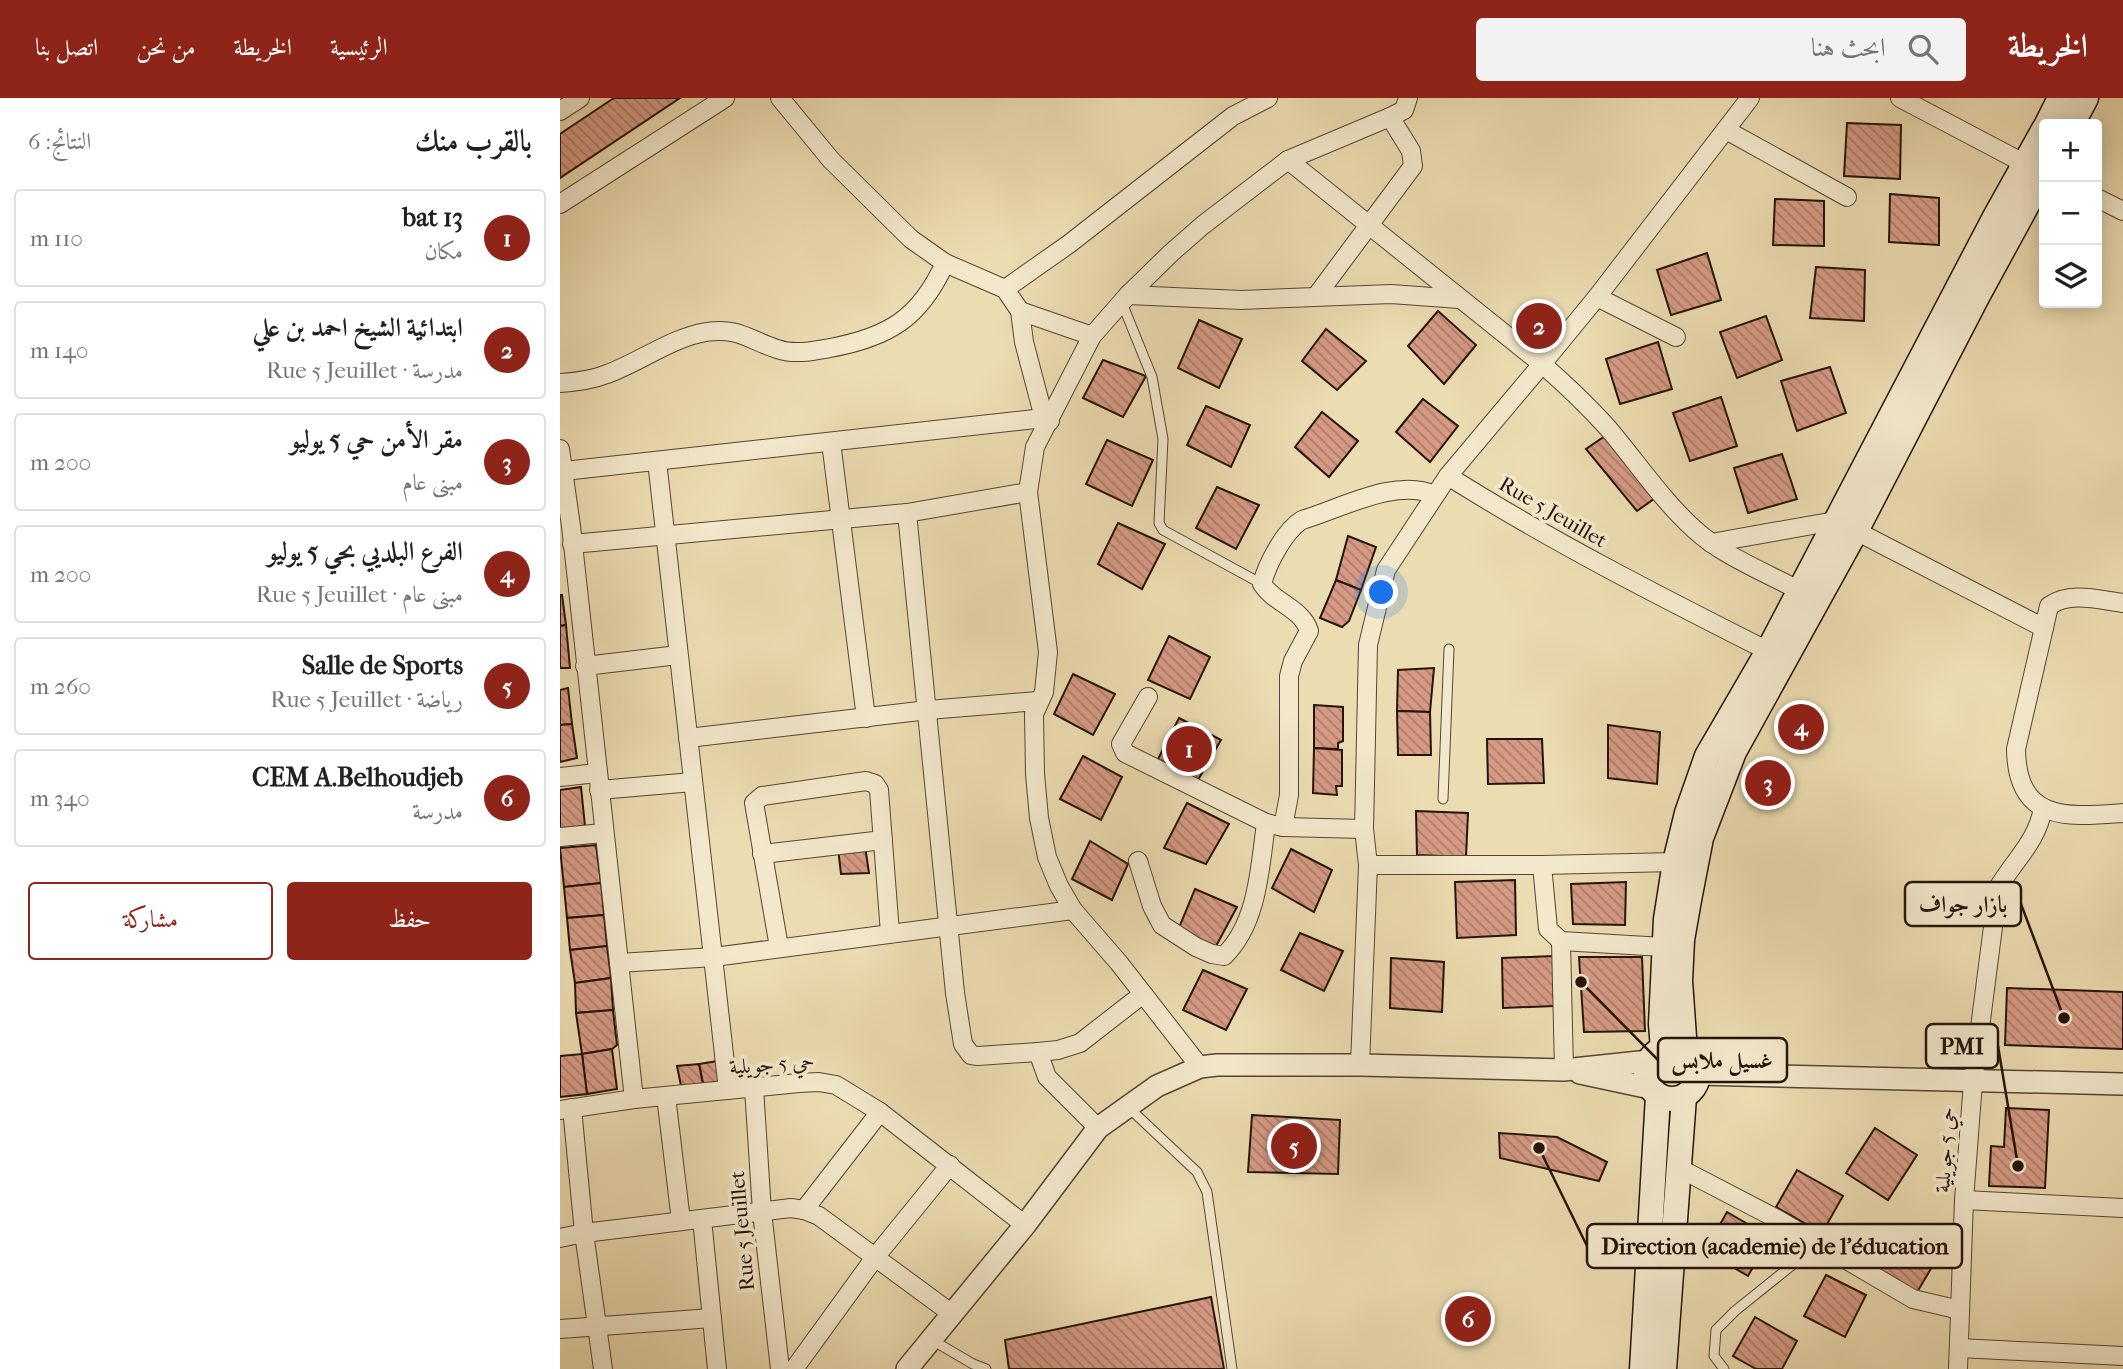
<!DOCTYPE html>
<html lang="ar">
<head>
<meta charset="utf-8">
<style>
  :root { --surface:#fff; --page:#f2f2f2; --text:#202124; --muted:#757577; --line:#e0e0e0; --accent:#8f2418 }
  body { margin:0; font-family:"IM FELL French Canon",Amiri,serif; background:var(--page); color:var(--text); direction:rtl }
  .controls { position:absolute; right:21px; top:21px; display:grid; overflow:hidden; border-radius:7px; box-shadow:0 4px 18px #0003 }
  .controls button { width:63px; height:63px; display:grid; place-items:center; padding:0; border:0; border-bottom:2px solid var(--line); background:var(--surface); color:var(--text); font:35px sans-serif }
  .you { position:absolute; left:822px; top:495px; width:24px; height:24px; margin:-18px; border:5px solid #fff; border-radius:50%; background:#1a73e8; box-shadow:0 0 0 10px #1a73e833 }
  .badge { display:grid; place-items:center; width:46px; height:46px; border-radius:50%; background:var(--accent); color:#fff; font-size:23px; font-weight:700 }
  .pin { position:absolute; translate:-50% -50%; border:4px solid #fff; box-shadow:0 2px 7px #0006 }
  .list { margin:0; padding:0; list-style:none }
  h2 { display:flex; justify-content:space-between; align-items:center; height:91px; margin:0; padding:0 28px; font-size:30px }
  h2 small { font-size:23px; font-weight:400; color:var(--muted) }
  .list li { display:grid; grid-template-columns:46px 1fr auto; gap:21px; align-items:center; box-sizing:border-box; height:98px; margin:0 14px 14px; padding:0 14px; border:2px solid var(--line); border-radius:7px }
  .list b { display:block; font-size:26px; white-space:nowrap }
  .list p { margin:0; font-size:23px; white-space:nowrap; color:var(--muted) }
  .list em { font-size:23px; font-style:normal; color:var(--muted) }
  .actions { display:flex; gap:14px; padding:21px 28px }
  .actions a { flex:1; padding:16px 0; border:2px solid var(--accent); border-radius:7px; text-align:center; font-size:24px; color:var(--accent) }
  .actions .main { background:var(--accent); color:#fff }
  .icon { flex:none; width:38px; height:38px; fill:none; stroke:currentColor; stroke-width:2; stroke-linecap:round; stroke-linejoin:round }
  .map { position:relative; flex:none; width:1563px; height:1271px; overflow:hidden; direction:ltr }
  header { display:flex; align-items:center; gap:42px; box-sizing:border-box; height:98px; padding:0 35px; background:var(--accent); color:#fff }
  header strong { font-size:33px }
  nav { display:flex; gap:38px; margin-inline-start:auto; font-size:24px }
  .search { width:490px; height:63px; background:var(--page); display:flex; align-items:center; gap:18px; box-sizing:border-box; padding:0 24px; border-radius:7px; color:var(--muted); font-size:26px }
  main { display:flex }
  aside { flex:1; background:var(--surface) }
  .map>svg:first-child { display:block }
  .building { fill:url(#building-back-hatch); stroke:#24130b; stroke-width:2 }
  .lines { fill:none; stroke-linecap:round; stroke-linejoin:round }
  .service-casing { stroke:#564534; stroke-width:11 }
  .minor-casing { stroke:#564534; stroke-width:20 }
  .tertiary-casing { stroke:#564534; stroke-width:24 }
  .secondary-casing { stroke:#24130b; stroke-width:27 }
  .service { stroke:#f3e8cc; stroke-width:9 }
  .minor { stroke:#f3e8cc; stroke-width:18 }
  .tertiary { stroke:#f3e8cc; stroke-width:21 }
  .secondary { stroke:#f3e8cc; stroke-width:24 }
  .labels { text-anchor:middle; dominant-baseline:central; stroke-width:7; stroke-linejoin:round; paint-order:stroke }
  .street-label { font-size:21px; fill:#24130b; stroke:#f3e8cc }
  .leader { fill:none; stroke:#24130b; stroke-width:2.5 }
  .callout-dot { fill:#24130b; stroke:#f3e8cc; stroke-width:2.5 }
  .callout { fill:#f3e8cc; stroke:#24130b; stroke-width:2.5 }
  .callout-label { font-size:23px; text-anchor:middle; font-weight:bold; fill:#24130b }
</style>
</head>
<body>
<header>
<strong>الخريطة</strong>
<div class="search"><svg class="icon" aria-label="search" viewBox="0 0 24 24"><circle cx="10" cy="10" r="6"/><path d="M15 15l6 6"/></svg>ابحث هنا</div>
<nav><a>الرئيسية</a><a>الخريطة</a><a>من نحن</a><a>اتصل بنا</a></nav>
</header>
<main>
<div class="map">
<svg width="1563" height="1271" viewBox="0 0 1563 1271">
  <defs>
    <pattern id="building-back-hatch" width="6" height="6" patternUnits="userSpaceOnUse" patternTransform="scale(1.75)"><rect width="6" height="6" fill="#d69a84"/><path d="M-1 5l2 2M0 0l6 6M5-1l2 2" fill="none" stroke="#ad7c6a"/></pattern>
  </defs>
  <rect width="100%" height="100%" fill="#ecdcb1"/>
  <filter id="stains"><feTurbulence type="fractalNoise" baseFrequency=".00286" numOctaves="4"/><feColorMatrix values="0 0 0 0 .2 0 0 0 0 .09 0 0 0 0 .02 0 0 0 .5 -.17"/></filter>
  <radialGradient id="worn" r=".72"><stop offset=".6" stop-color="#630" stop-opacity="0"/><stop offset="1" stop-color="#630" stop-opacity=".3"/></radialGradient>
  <!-- building -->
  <g class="building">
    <polygon points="54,0 120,0 0,80 0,36"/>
    <polygon points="1287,25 1341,27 1340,81 1284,78"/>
    <polygon points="1330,96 1379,100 1379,147 1329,144"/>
    <polygon points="1215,101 1264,103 1264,148 1213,147"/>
    <polygon points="1147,155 1161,202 1111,217 1097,172"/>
    <polygon points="1256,169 1305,172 1304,223 1250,220"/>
    <polygon points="878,213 916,247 884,286 848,248"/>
    <polygon points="1206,218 1222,262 1177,280 1160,234"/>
    <polygon points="639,222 682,241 659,290 618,270"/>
    <polygon points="766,231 806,263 777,292 742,263"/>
    <polygon points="1098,244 1112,291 1060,306 1046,261"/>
    <polygon points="543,262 586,278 563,319 523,300"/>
    <polygon points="1270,269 1286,315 1237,333 1221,283"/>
    <polygon points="1161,299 1177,348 1130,363 1113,315"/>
    <polygon points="863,301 898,328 870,364 836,334"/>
    <polygon points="646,308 690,327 671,369 627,347"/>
    <polygon points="762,314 798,343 769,379 735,349"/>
    <polygon points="1045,338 1098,398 1077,413 1026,351"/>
    <polygon points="547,342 593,362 572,408 526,386"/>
    <polygon points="1222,356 1237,401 1188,415 1174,370"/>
    <polygon points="657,389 699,407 676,451 636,430"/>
    <polygon points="558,425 605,446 582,491 538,466"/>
    <polygon points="788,438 816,449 801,492 776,482"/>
    <polygon points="776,482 801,492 789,523 782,529 760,520"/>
    <polygon points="0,497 2,497 6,527 0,528"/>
    <polygon points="6,527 10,570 0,570 0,528"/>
    <polygon points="609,538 650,559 630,601 588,582"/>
    <polygon points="874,570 870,614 837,613 838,572"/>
    <polygon points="513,576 555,596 533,637 494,616"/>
    <polygon points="8,590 12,626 0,627 0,592"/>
    <polygon points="754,607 783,609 783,643 778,645 778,651 754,650"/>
    <polygon points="837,613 870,614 871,657 838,657"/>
    <polygon points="619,620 661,642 638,682 598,661"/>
    <polygon points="12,626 17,660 0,664 0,627"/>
    <polygon points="1048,627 1100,634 1097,686 1048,680"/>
    <polygon points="927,641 982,641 984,685 928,686"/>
    <polygon points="754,650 782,652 782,688 776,688 777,697 753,695"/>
    <polygon points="523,658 562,679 541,722 500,701"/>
    <polygon points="21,689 25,728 0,731 0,692"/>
    <polygon points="627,705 669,726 646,766 604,750"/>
    <polygon points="856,713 908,715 906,759 857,757"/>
    <polygon points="530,743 568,766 552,802 512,781"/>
    <polygon points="36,747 41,785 4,789 0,750"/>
    <polygon points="305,748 309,775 281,776 278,750"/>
    <polygon points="731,751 772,772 754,814 712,790"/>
    <polygon points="955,782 956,837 897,840 895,784"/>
    <polygon points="1066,784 1065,827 1013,826 1011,786"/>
    <polygon points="41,785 44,817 7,820 4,789"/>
    <polygon points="635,791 677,809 655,850 618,832"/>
    <polygon points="44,817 47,848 10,852 7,820"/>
    <polygon points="740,835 783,853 764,893 721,872"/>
    <polygon points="47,848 51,880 15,885 10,852"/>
    <polygon points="993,858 994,908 943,910 942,860"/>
    <polygon points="1019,859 1082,859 1085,933 1024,934"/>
    <polygon points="831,860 884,864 882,914 830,910"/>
    <polygon points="643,872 687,891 666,932 623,912"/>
    <polygon points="51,880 53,912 16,915 15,885"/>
    <polygon points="1447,890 1563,894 1563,951 1445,947"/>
    <polygon points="53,912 57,947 52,951 22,956 16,915"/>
    <polygon points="52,951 57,991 27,996 22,956"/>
    <polygon points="22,956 27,996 0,999 0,958"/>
    <polygon points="158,963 162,983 143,986 139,966"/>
    <polygon points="139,966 143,986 121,988 117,968"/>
    <polygon points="1446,1010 1489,1012 1485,1090 1429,1088 1431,1048 1444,1049"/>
    <polygon points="692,1017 780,1022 778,1076 688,1074"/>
    <polygon points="1315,1030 1357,1057 1328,1102 1286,1075"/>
    <polygon points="939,1035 997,1039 1047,1064 1039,1083 940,1060"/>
    <polygon points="1237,1072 1283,1098 1262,1135 1216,1109"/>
    <polygon points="1167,1114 1210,1139 1188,1178 1145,1153"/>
    <polygon points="1339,1133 1379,1157 1356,1196 1315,1172"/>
    <polygon points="1266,1177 1306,1197 1285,1239 1244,1218"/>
    <polygon points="651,1199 664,1271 449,1271 445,1242"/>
    <polygon points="1195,1219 1237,1243 1222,1271 1196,1271 1173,1258"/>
  </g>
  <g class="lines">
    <defs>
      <g id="service">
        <polyline points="562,205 592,279 603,341 599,425 603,432 702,486"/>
        <polyline points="883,701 889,551"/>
        <polyline points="568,1009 637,1074 647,1094 672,1271"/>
        <polyline points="372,1242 413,1266 426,1271"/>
        <polyline points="1164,1271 1154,1258 1156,1232 1175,1213 1231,1168"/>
      </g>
      <g id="minor">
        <polyline points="220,0 271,62 351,141 385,165 445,191 460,213 464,244 484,320"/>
        <polyline points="1340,0 1473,70"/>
        <polyline points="0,13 20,0"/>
        <polyline points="1166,32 1287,99"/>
        <polyline points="728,62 982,266 1037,199 1190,0"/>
        <polyline points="1537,100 1563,113"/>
        <polyline points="0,106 165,0"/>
        <polyline points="445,191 509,146 673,18 708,0"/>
        <polyline points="568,197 681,202 831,196 899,201"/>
        <polyline points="757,197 853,68 851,53 830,19"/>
        <polyline points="1037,199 1116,239"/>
        <polyline points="460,213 532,238"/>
        <path d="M0,285C16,284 32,282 47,276C80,264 111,240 146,234C179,229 189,242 217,251C234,257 253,253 270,250C329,239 360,220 385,165"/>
        <polyline points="271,344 306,620"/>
        <polyline points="0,351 11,428 74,1001"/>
        <polyline points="97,363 168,992"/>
        <polyline points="4,373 484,320 490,323"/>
        <path d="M888,378C991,443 1099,498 1208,553"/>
        <polyline points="347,415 395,895 403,946 411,957 418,958 478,954"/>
        <polyline points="1296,433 1484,530"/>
        <polyline points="1151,445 1275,423"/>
        <polyline points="12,446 347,415 468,394"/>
        <path d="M1563,505C1539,502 1510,493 1489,508L1456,651C1457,725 1508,719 1563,715"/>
        <polyline points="25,568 118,557"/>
        <polyline points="588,599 561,646 565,655 706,725 723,729 804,731"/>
        <polyline points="128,640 368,612 478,603"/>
        <polyline points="0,679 37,675"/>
        <polyline points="39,692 133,684"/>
        <path d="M723,729L729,697V578L733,563L749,533C742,510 714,505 702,486C707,466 725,432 742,422C780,411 837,379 874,397"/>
        <polyline points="0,739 43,735"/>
        <polyline points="202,756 323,742"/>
        <path d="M578,763L592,808L602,827L636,849L652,856L664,858C698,825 700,769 706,725"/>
        <polyline points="808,767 982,767 1115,764"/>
        <polyline points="982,767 988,831 1001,843"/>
        <polyline points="1001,843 1004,972"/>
        <polyline points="1001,843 1104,849"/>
        <polyline points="219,849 194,705 202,698 306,683 315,686 319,692 330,835"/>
        <polyline points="59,865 154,859 513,812"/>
        <path d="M800,967L808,767L804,731L808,547L826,472L888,378L982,266C1005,286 1027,307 1047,329C1076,363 1101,401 1134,431C1163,458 1205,474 1240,493"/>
        <polyline points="640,969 559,865 513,812 499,788 487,759 479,720 475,676 474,616 484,594 488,554 468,394 475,349 532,238 568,197 611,155 643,127 728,62 830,19 844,12 848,0"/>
        <polyline points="194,990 202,1114 220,1271"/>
        <polyline points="106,998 121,1123"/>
        <polyline points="12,1010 24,1135 43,1271"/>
        <polyline points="0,1012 74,1001 239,985 259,984 276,987 320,1014 465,1127"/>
        <polyline points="538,1030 487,979 478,954 498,952 520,945 583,896"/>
        <polyline points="1117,1069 1217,1121 1353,1201 1400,1212"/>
        <polyline points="1404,1102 1563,1110"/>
        <polyline points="244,1112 320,1014"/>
        <polyline points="142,1121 157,1271"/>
        <polyline points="0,1140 24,1135 231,1110 244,1112 259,1118 391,1215"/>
        <polyline points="0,1231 152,1220"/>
        <polyline points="1399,1250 1563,1258"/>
        <polyline points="234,1271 316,1158 390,1067"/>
        <path d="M1398,1271L1404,1102L1413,984L1438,790C1455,761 1477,744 1483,710"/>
      </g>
      <g id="tertiary">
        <polyline points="1020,975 1090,990"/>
        <polyline points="1138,976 1563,986"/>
        <polyline points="347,1271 465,1127 538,1030 597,988 640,969 657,967 800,967 1004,972 1089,963"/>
      </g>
      <g id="secondary">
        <polyline points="1487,26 1500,0"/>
        <polyline points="1512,26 1526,0"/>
        <circle cx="1112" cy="975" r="26"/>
        <polyline points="1103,951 1101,926 1106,821 1115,764 1127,715 1147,658 1208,553 1436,117 1484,31"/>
        <polyline points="1125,953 1120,883 1122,842 1129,802 1141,740 1174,654 1296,433 1417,199 1484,76"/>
        <polyline points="1082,1271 1098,998"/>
        <polyline points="1104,1271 1124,999"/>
      </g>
    </defs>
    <!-- service casing -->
    <use href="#service" class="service-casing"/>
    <!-- minor casing -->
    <use href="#minor" class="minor-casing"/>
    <!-- tertiary casing -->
    <use href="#tertiary" class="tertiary-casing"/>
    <!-- secondary casing -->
    <use href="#secondary" class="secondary-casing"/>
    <!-- service -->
    <use href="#service" class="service"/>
    <!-- minor -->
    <use href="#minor" class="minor"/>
    <!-- tertiary -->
    <use href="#tertiary" class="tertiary"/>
    <!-- secondary -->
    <use href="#secondary" class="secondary"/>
  </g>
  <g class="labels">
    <!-- street labels -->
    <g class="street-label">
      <text transform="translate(993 414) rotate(30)">Rue 5 Jeuillet</text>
      <text transform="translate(212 966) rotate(-4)">حي 5 جويلية</text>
      <text transform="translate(1385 1052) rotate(-86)">حي 5 جويلية</text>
      <text transform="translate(182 1133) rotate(-95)">Rue 5 Jeuillet</text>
    </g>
  </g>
  <!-- callouts -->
  <path class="leader" d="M1504 920L1461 806M1458 1068L1438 948M1021 884L1098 962M979 1050L1027 1148"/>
  <g class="callout-dot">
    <circle cx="1504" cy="920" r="7"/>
    <circle cx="1458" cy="1068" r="7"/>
    <circle cx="1021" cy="884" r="7"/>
    <circle cx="979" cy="1050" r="7"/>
  </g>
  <g class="callout">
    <rect x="1345" y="784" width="116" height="44" rx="7"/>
    <rect x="1366" y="926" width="72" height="44" rx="7"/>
    <rect x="1098" y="940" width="129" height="44" rx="7"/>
    <rect x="1027" y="1126" width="375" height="44" rx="7"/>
  </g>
  <g class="callout-label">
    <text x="1403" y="814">بازار جواف</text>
    <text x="1402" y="956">PMI</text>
    <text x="1162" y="970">غسيل ملابس</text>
    <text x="1215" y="1156">Direction (academie) de l'éducation</text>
  </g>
  <rect width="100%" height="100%" filter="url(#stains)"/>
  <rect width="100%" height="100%" fill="url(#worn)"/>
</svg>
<div class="controls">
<button>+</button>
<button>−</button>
<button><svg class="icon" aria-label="layers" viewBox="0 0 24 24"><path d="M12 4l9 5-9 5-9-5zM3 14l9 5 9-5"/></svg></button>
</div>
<div class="you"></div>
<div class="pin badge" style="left:629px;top:651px">1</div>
<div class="pin badge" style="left:979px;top:228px">2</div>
<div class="pin badge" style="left:1208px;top:685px">3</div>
<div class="pin badge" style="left:1241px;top:629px">4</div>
<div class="pin badge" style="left:734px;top:1048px">5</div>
<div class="pin badge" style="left:908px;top:1221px">6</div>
</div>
<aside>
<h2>بالقرب منك<small>النتائج: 6</small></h2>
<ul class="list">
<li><span class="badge">1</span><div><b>bat 13</b><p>مكان</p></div><em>110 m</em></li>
<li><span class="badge">2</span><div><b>ابتدائية الشيخ احمد بن علي</b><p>مدرسة · Rue 5 Jeuillet</p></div><em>140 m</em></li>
<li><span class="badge">3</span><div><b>مقر الأمن حي 5 يوليو</b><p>مبنى عام</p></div><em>200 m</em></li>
<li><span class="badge">4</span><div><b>الفرع البلديي بحي 5 يوليو</b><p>مبنى عام · Rue 5 Jeuillet</p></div><em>200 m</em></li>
<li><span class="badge">5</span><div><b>Salle de Sports</b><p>رياضة · Rue 5 Jeuillet</p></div><em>260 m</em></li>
<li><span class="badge">6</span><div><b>CEM A.Belhoudjeb</b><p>مدرسة</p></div><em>340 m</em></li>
</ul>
<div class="actions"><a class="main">حفظ</a><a>مشاركة</a></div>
</aside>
</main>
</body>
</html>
